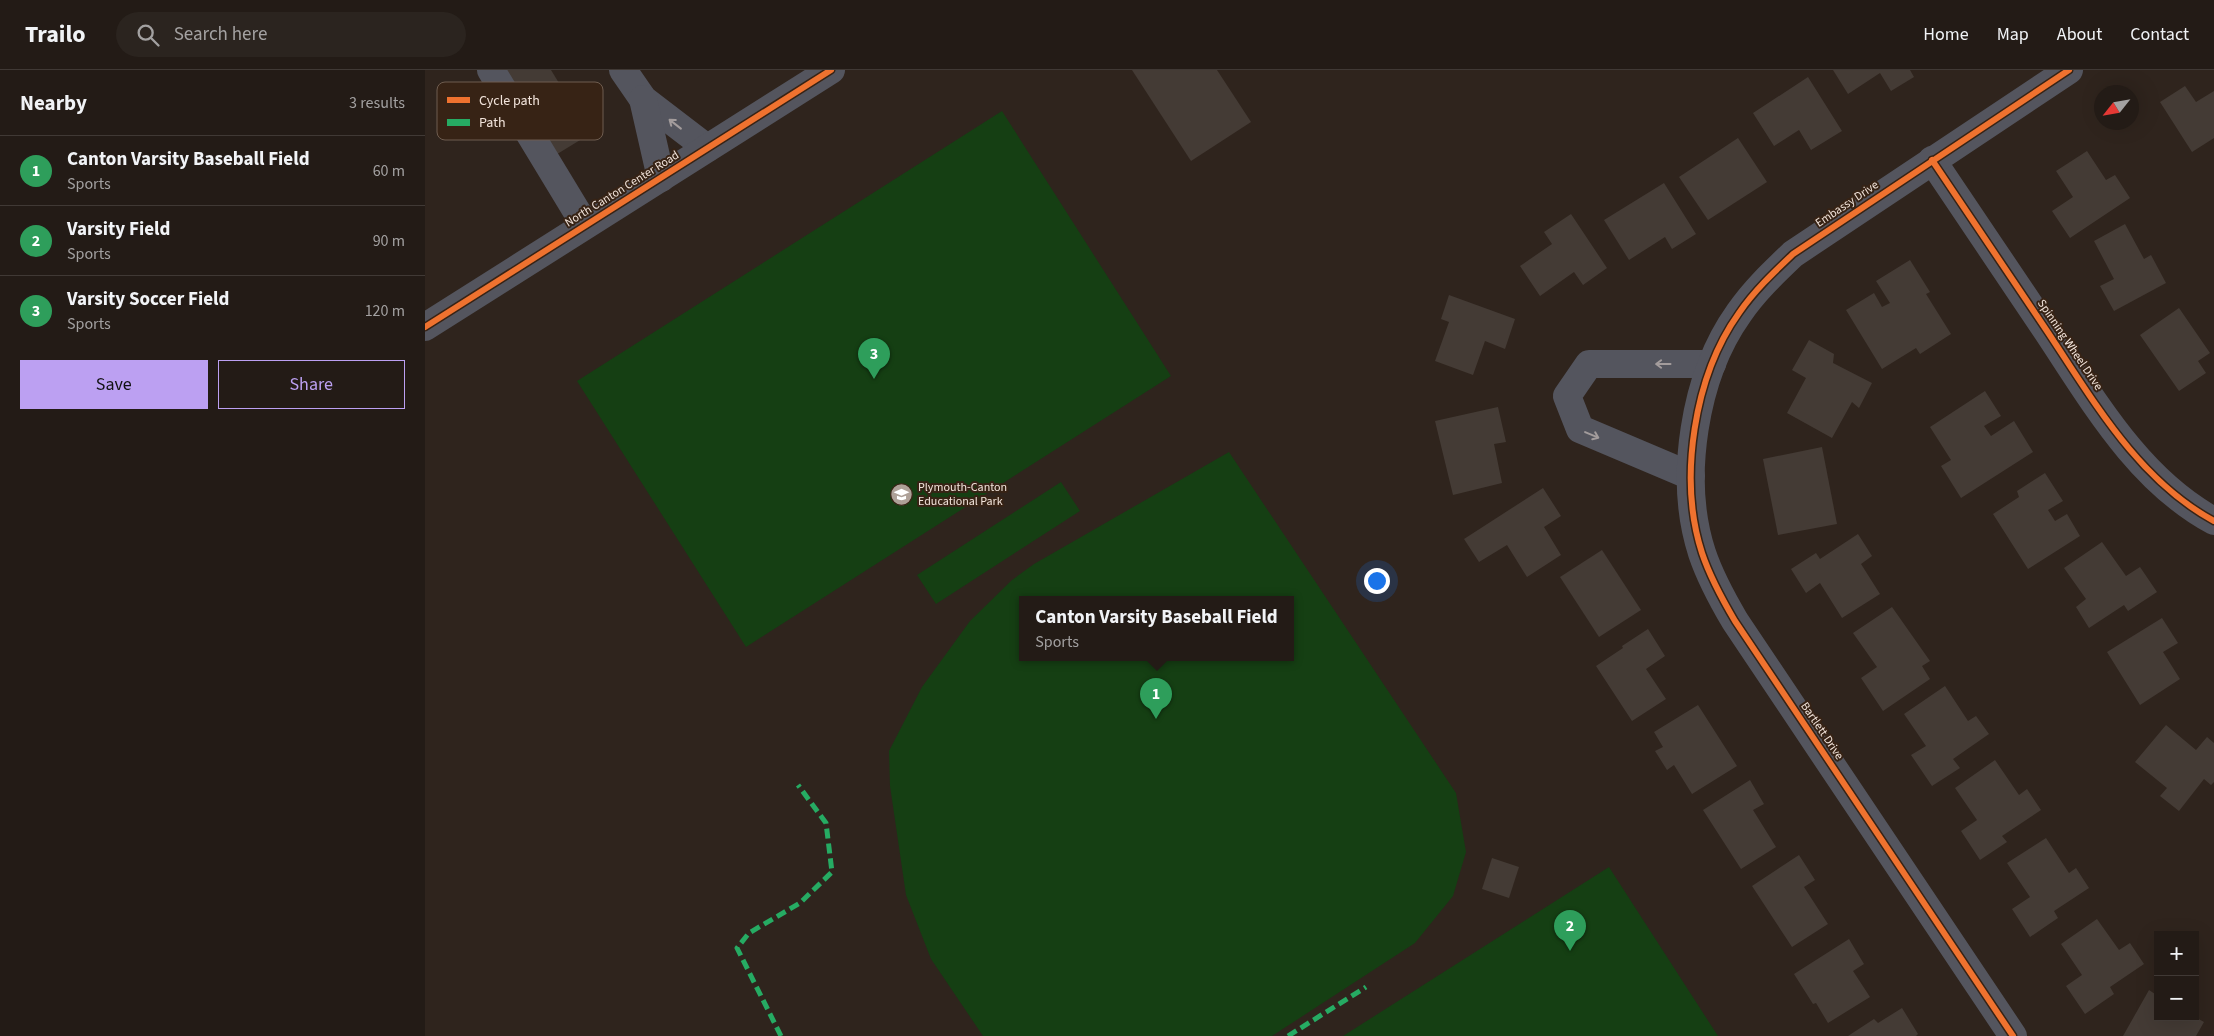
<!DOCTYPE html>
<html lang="en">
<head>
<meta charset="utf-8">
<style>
  :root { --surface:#231b16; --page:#2b241f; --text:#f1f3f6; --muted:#a3a1a1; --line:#403935; --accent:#bca0f2 }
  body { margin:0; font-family:"Source Sans 3",sans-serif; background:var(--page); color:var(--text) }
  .controls { position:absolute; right:15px; bottom:15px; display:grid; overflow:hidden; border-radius:0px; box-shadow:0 5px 20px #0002 }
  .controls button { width:45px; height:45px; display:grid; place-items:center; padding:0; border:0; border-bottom:1px solid var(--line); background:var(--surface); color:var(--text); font:25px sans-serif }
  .compass { position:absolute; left:1669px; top:15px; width:45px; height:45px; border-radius:50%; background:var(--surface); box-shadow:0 5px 20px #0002; rotate:239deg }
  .you { position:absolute; left:951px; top:510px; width:18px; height:18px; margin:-12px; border:4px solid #fff; border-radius:50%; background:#1a73e8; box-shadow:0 0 0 8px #1a73e833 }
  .badge { display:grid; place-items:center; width:32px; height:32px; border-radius:50%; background:var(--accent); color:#fff; font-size:16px; font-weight:700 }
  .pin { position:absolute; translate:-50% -41px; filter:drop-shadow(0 1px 2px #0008) }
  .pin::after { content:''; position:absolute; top:26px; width:18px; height:15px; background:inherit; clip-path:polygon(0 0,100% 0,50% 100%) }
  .popup { position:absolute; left:594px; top:526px; width:275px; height:65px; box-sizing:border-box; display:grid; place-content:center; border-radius:0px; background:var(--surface); filter:drop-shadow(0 1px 4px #0005); font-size:16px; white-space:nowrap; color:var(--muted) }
  .popup b { font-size:19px; color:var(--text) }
  .popup::after { content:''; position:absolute; left:50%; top:100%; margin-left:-10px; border:10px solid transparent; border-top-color:var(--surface) }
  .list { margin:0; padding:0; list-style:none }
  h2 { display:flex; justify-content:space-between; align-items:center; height:65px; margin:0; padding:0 20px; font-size:21px }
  h2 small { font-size:16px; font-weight:400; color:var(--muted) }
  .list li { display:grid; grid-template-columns:32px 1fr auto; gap:15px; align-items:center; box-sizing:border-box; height:70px; padding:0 20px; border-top:1px solid var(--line) }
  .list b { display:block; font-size:19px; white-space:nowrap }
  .list p { margin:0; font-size:16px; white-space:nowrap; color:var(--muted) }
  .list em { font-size:16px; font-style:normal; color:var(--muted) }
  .actions { display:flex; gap:10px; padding:15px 20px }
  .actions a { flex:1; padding:11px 0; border:1px solid var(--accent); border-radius:0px; text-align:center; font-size:18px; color:var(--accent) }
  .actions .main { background:var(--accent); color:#111 }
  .icon { flex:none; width:28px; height:28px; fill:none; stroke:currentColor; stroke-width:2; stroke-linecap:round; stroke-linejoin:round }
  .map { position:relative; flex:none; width:1789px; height:966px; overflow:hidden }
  header { display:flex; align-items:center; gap:30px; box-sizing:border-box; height:70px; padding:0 25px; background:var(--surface); border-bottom:1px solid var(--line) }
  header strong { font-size:24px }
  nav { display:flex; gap:28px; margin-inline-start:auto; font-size:18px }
  .search { width:350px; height:45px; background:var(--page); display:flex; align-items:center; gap:12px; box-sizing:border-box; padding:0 18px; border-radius:28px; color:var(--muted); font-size:19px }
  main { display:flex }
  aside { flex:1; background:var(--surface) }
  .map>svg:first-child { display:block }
  .green { fill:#153f13; fill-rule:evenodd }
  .building { fill:#443b35 }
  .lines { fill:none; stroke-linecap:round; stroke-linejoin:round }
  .minor { stroke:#54555e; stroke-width:28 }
  .quiet { stroke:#26ab63; stroke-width:5; stroke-dasharray:10 5; stroke-linecap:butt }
  .cycleway-casing { stroke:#372315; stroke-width:9 }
  .cycleway { stroke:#ef722f; stroke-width:6 }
  .oneway { stroke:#a39c9c }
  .labels { text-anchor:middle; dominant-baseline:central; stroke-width:4; stroke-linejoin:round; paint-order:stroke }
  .street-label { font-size:12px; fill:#f2e4db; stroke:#372315 }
  .poi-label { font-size:12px; fill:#f2e4db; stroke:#372315; text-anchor:start }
  .key { fill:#372315; stroke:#6f5d50; stroke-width:1 }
  .key-label { font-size:14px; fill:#f2e4db }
</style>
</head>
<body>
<header>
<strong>Trailo</strong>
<div class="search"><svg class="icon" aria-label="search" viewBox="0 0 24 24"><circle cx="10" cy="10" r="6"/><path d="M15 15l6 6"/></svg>Search here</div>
<nav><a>Home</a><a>Map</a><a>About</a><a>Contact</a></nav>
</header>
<main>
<aside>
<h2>Nearby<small>3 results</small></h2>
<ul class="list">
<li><span class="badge" style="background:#2e9e5b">1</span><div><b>Canton Varsity Baseball Field</b><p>Sports</p></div><em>60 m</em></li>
<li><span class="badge" style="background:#2e9e5b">2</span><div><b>Varsity Field</b><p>Sports</p></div><em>90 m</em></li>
<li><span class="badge" style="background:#2e9e5b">3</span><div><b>Varsity Soccer Field</b><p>Sports</p></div><em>120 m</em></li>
</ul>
<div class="actions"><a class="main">Save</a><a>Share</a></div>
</aside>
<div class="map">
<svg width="1789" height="966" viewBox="0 0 1789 966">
  <rect width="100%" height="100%" fill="#2f241d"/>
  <!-- green -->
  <g class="green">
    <polygon points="577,41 746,306 321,577 152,311"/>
    <path d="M804,382L1031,723L1041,782L1028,826L990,873L847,966H558L506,889L481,825L465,716L464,681L497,617L545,551L587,510L609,494ZM865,530V588H597V530Z"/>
    <polygon points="636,412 655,441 511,534 492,505"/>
    <polygon points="1184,797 1293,966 918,966"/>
  </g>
  <!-- building -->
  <g class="building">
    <polygon points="77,0 126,0 165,64 129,86"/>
    <polygon points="707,0 792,0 826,52 766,91"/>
    <polygon points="1408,0 1485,0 1489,7 1466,21 1455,3 1423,24"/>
    <polygon points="1383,7 1417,61 1386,80 1374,60 1349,76 1328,43"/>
    <polygon points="1760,16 1771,32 1789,21 1789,68 1767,82 1735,32"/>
    <polygon points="1313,68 1342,112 1283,150 1254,107"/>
    <polygon points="1662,81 1681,110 1690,105 1705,128 1645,168 1627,141 1648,127 1631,101"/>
    <polygon points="1239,113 1271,164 1247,179 1240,167 1204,190 1179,150"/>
    <polygon points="1146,144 1182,198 1158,215 1149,202 1115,226 1095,196 1127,174 1119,162"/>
    <polygon points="1700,154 1719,189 1726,185 1741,213 1689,241 1675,216 1689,209 1669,171"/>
    <polygon points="1485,190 1505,222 1501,224 1526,264 1495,284 1491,278 1457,299 1421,240 1449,223 1457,237 1465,233 1451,211"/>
    <polygon points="1024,225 1090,249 1080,279 1060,271 1048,305 1010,291 1024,252 1016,249"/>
    <polygon points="1754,238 1785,283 1773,291 1781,303 1754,321 1715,265"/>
    <polygon points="1384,270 1409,284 1408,293 1447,313 1434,338 1427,332 1407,368 1362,343 1381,308 1367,300"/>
    <polygon points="1560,321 1576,346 1559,356 1566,366 1589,351 1608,382 1536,428 1516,396 1526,390 1505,357"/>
    <polygon points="1073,337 1081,372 1069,374 1077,413 1028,425 1010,351"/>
    <polygon points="1397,377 1412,454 1353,465 1338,389"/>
    <polygon points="1620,403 1638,431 1623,440 1630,451 1642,444 1655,466 1603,499 1568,444 1594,427 1592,421"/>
    <polygon points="1118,418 1136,446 1119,457 1136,485 1102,507 1082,475 1054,492 1039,469"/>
    <polygon points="1433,464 1447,486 1436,494 1455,524 1417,548 1395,513 1381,523 1366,499 1391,483 1395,489"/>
    <polygon points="1677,472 1701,506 1715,497 1732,522 1703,541 1699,535 1664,558 1651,537 1661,529 1639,498"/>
    <polygon points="1177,480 1216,540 1174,567 1135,507"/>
    <polygon points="1467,537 1505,591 1497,596 1505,609 1458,641 1436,608 1452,597 1428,563"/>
    <polygon points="1737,548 1753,573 1738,582 1755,609 1715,635 1682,582"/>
    <polygon points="1223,559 1240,586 1221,599 1241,629 1207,651 1171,596 1198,578 1197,576"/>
    <polygon points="1520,616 1543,651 1551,646 1564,664 1528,689 1535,698 1507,716 1486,685 1501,676 1479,644"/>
    <polygon points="1273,635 1312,696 1267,724 1249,695 1242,700 1230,681 1238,677 1229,662"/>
    <polygon points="1741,655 1771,680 1782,667 1789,673 1789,712 1786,715 1779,709 1754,741 1735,726 1742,718 1710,692"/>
    <polygon points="1570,690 1594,725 1602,719 1616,740 1577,766 1582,772 1555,790 1536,761 1552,750 1530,718"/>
    <polygon points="1325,710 1339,734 1328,740 1351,777 1316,799 1278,740"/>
    <polygon points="1621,768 1644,803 1651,798 1664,818 1629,841 1633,848 1605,867 1587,839 1605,827 1582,793"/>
    <polygon points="1374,785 1390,810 1379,817 1403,854 1367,877 1327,816"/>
    <polygon points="1067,788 1094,797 1084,828 1057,819"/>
    <polygon points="1672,849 1694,880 1705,873 1719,894 1685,917 1689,924 1660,944 1641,916 1657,905 1636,874"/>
    <polygon points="1424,869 1439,894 1428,901 1445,927 1403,953 1391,933 1388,934 1369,904"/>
    <polygon points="1724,920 1733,926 1733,947 1770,947 1779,952 1771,966 1698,966"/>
    <polygon points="1477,938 1493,964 1491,966 1423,966 1449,949 1453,953"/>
  </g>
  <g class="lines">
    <!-- minor -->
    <g class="minor">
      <polyline points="66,0 160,155"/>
      <polyline points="198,0 218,29 282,78"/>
      <polyline points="218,29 236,108"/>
      <path d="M1507,90C1545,147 1584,204 1622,261C1668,330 1713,410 1789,451"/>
      <polyline points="0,257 406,0"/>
      <polyline points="1266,406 1155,359 1142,326 1164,294 1287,294"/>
      <path d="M1588,966L1310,551C1297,529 1285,507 1277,483C1253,409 1269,306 1314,243C1329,221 1348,203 1368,184L1644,0"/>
    </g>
    <!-- quiet -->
    <g class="quiet">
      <polyline points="356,966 312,878 324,863 375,833 407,802 401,753 373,715"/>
      <polyline points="863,966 941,917"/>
    </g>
    <defs>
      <g id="cycleway">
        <path d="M1507,90C1545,147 1584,204 1622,261C1668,330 1713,410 1789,451"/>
        <polyline points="0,257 406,0"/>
        <path d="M1588,966L1310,551C1297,529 1285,507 1277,483C1253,409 1269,306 1314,243C1329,221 1348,203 1368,184L1644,0"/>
      </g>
    </defs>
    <!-- cycleway casing -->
    <use href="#cycleway" class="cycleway-casing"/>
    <!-- cycleway -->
    <use href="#cycleway" class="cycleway"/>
  </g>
  <!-- one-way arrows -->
  <defs><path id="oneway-shaft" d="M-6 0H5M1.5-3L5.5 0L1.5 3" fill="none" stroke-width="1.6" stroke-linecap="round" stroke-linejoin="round" transform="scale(1.25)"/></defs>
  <g class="oneway">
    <use href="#oneway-shaft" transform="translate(250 54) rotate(-142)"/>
    <use href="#oneway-shaft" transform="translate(1238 294) rotate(180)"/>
    <use href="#oneway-shaft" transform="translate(1167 365) rotate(23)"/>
  </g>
  <!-- icons -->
  <defs>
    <symbol id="school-disc" viewBox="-11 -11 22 22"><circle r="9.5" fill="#aea198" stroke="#372315"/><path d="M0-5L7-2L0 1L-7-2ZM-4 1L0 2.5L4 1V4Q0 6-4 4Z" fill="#fff"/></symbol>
  </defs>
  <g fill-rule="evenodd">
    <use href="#school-disc" x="464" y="412" width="25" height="25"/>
  </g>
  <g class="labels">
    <!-- street labels -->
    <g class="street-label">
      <text transform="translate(197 119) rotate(-32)">North Canton Center Road</text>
      <text transform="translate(1422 134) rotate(-34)">Embassy Drive</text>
      <text transform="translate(1645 275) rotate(56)">Spinning Wheel Drive</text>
      <text transform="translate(1397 661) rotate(56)">Bartlett Drive</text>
    </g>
    <!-- poi labels -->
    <g class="poi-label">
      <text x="493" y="417">Plymouth-Canton<tspan x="493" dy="14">Educational Park</tspan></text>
    </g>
  </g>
  <!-- legend -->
  <rect x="12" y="12" width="166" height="58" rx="8" class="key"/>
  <rect x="22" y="27" width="23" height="6" fill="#ef722f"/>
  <rect x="22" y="49" width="23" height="7" fill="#26ab63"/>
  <g class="key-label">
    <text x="54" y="35">Cycle path</text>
    <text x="54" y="57">Path</text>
  </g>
</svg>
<div class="controls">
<button>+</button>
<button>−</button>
</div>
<svg class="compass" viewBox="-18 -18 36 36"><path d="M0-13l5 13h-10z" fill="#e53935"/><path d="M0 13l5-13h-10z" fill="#a3a1a1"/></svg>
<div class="you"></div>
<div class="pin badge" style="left:731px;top:649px;background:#2e9e5b">1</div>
<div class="popup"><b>Canton Varsity Baseball Field</b>Sports</div>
<div class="pin badge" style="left:1145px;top:881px;background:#2e9e5b">2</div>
<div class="pin badge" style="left:449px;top:309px;background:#2e9e5b">3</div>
</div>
</main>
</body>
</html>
